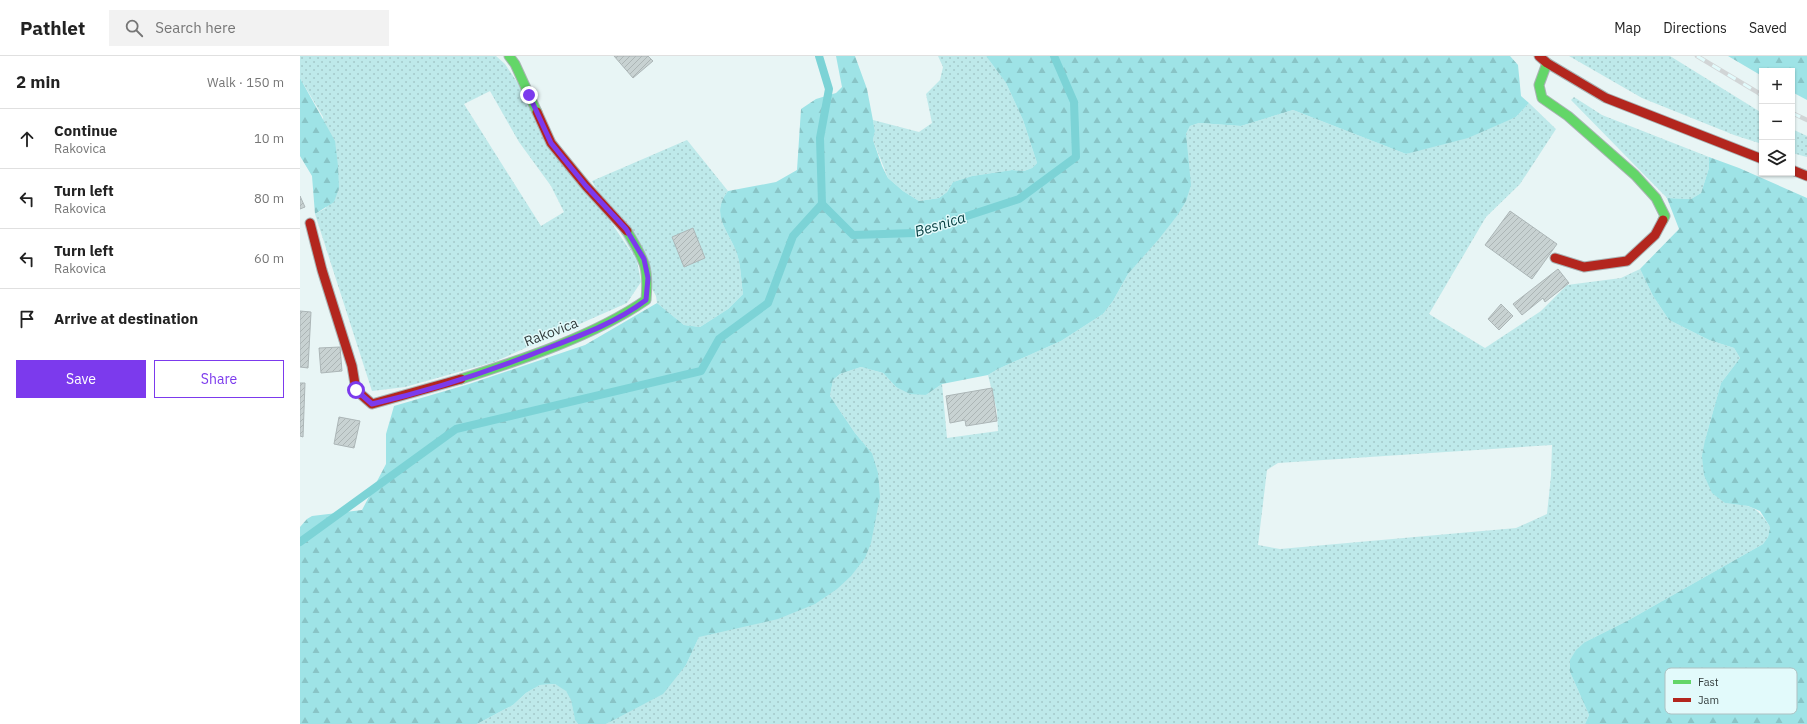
<!DOCTYPE html>
<html lang="en">
<head>
<meta charset="utf-8">
<style>
  :root { --surface:#fff; --page:#f2f2f2; --text:#222; --muted:#767676; --line:#e0e0e0; --accent:#7c3aed }
  body { margin:0; font-family:"IBM Plex Sans",sans-serif; background:var(--page); color:var(--text) }
  .controls { position:absolute; right:12px; top:12px; display:grid; overflow:hidden; border-radius:0px; box-shadow:0 1px 3px #0004 }
  .controls button { width:36px; height:36px; display:grid; place-items:center; padding:0; border:0; border-bottom:1px solid var(--line); background:var(--surface); color:var(--text); font:20px sans-serif }
  .stop { position:absolute; width:12px; height:12px; margin:-9px; border:3px solid #7c3aed; border-radius:50%; background:#fff }
  .stop.end { background:#7c3aed; border-color:#fff; box-shadow:0 1px 4px #0008 }
  .list { margin:0; padding:0; list-style:none }
  h2 { display:flex; justify-content:space-between; align-items:center; height:52px; margin:0; padding:0 16px; font-size:17px }
  h2 small { font-size:13px; font-weight:400; color:var(--muted) }
  .list li { display:grid; grid-template-columns:26px 1fr auto; gap:12px; align-items:center; box-sizing:border-box; height:60px; padding:0 16px; border-top:1px solid var(--line) }
  .list b { display:block; font-size:15px; white-space:nowrap }
  .list p { margin:0; font-size:13px; white-space:nowrap; color:var(--muted) }
  .list em { font-size:13px; font-style:normal; color:var(--muted) }
  .actions { display:flex; gap:8px; padding:12px 16px }
  .actions a { flex:1; padding:9px 0; border:1px solid var(--accent); border-radius:0px; text-align:center; font-size:14px; color:var(--accent) }
  .actions .main { background:var(--accent); color:#fff }
  .icon { flex:none; width:22px; height:22px; fill:none; stroke:currentColor; stroke-width:2; stroke-linecap:round; stroke-linejoin:round }
  .map { position:relative; flex:none; width:1507px; height:668px; overflow:hidden }
  header { display:flex; align-items:center; gap:24px; box-sizing:border-box; height:56px; padding:0 20px; background:var(--surface); border-bottom:1px solid var(--line) }
  header strong { font-size:19px }
  nav { display:flex; gap:22px; margin-inline-start:auto; font-size:14px }
  .search { width:280px; height:36px; background:var(--page); display:flex; align-items:center; gap:10px; box-sizing:border-box; padding:0 14px; border-radius:0px; color:var(--muted); font-size:15px }
  main { display:flex }
  aside { flex:1; background:var(--surface) }
  .map>svg:first-child { display:block }
  .grass { fill:url(#grass-dots); fill-rule:evenodd }
  .forest { fill:url(#forest-firs) }
  .lines { fill:none; stroke-linecap:round; stroke-linejoin:round }
  .stream { stroke:#7cd3d6; stroke-width:8 }
  .building { fill:url(#building-hatch); stroke:#acb6b7 }
  .fast-casing { stroke:#a9b3b4; stroke-width:11 }
  .jam-casing { stroke:#a9b3b4; stroke-width:11 }
  .fast { stroke:#63d668; stroke-width:9 }
  .jam { stroke:#b3261e; stroke-width:9 }
  .rail-casing { stroke:#d1d5d6; stroke-width:4.5 }
  .rail { stroke:#e2fafb; stroke-width:3; stroke-dasharray:9; stroke-linecap:butt }
  .route { stroke:#7c3aed; stroke-width:5 }
  .labels { text-anchor:middle; dominant-baseline:central; stroke-width:3; stroke-linejoin:round; paint-order:stroke }
  .street-label { font-size:14px; fill:#333d3d; stroke:#e2fafb }
  .water-label { font-size:15px; font-style:italic; fill:#043d3f; stroke:#e2fafb }
  .key { fill:#e2fafb; stroke:#aec1c2; stroke-width:1 }
  .key-label { font-size:11px; fill:#333d3d }
</style>
</head>
<body>
<header>
<strong>Pathlet</strong>
<div class="search"><svg class="icon" aria-label="search" viewBox="0 0 24 24"><circle cx="10" cy="10" r="6"/><path d="M15 15l6 6"/></svg>Search here</div>
<nav><a>Map</a><a>Directions</a><a>Saved</a></nav>
</header>
<main>
<aside>
<h2>2 min<small>Walk · 150 m</small></h2>
<ul class="list">
<li><svg class="icon" aria-label="ahead" viewBox="0 0 24 24"><path d="M12 20V5M6 11l6-6 6 6"/></svg><div><b>Continue</b><p>Rakovica</p></div><em>10 m</em></li>
<li><svg class="icon" aria-label="left" viewBox="0 0 24 24"><path d="M17 20v-9H6M10 6l-5 5 5 5"/></svg><div><b>Turn left</b><p>Rakovica</p></div><em>80 m</em></li>
<li><svg class="icon" aria-label="left" viewBox="0 0 24 24"><path d="M17 20v-9H6M10 6l-5 5 5 5"/></svg><div><b>Turn left</b><p>Rakovica</p></div><em>60 m</em></li>
<li><svg class="icon" aria-label="arrive" viewBox="0 0 24 24"><path d="M6 21V4h12l-3 4 3 4H6"/></svg><div><b>Arrive at destination</b></div></li>
</ul>
<div class="actions"><a class="main">Save</a><a>Share</a></div>
</aside>
<div class="map">
<svg width="1507" height="668" viewBox="0 0 1507 668">
  <defs>
    <pattern id="grass-dots" width="8" height="8" patternUnits="userSpaceOnUse"><rect width="8" height="8" fill="#bee9ea"/><path d="M2 2h.1M6 6h.1" fill="none" stroke="#a4c9ca" stroke-width="1.8" stroke-linecap="round"/></pattern>
    <pattern id="forest-firs" width="22" height="20" patternUnits="userSpaceOnUse"><rect width="22" height="20" fill="#9ee3e6"/><path d="M5 1l3.5 6h-7zM16 11l3.5 6h-7z" fill="#89c4c6"/></pattern>
    <pattern id="building-hatch" width="6" height="6" patternUnits="userSpaceOnUse"><rect width="6" height="6" fill="#c8d2d2"/><path d="M-1 1l2-2M0 6l6-6M5 7l2-2" fill="none" stroke="#acb5b5"/></pattern>
  </defs>
  <rect width="100%" height="100%" fill="#e8f5f5"/>
  <!-- grass -->
  <g class="grass">
    <path d="M0,0H196L205,8L337,205L341,226L327,247L194,306L105,331L72,335L15,158L26,152L23,61L0,22ZM190,35L219,86L251,130L264,156L241,170L164,48Z"/>
    <polygon points="638,0 686,0 706,27 723,64 737,107 732,112 724,115 712,114 672,120 653,126 647,136 639,142 619,145 603,135 588,122 573,84 575,75 573,64 619,76 632,67 626,38 640,24 643,11"/>
    <polygon points="1269,0 1370,0 1462,57 1462,88 1434,79 1342,42"/>
    <polygon points="1274,41 1302,59 1409,101 1409,112 1401,137 1391,143 1367,142 1271,44"/>
    <path d="M1229,47L1256,73L1220,128L1186,161L1129,258L1185,292L1241,255L1267,229L1321,222L1340,213L1353,240L1369,264L1409,284L1434,292L1440,302L1421,327L1405,384L1425,447C1451,450 1455,448 1470,471L1468,481L1463,488L1327,565L1285,586L1270,616L1289,659L1285,668H306L321,659L386,609L399,581L572,397L555,377L530,340L533,324L540,318L561,311L583,317L596,331L626,339L642,328L647,382L698,375L697,355L688,319L698,313L761,285L803,258L813,245L828,218L877,160L886,78L890,70L899,67L941,70L993,54L1106,98L1216,61ZM1252,389L1251,420L1247,458L1216,472L980,493L958,489L967,414L978,407Z"/>
    <polygon points="1492,73 1507,80 1507,101 1492,97"/>
    <path d="M387,84L428,135C410,158 427,173 436,195C441,208 441,224 443,238L428,253L400,271L384,269L357,247L356,240L292,125Z"/>
    <path d="M255,628C259,630 264,632 266,635C275,644 271,659 278,668H177L213,649L226,637L240,629Z"/>
  </g>
  <!-- forest -->
  <g class="forest">
    <path d="M536,0H555L567,33L575,75L573,84L582,110L588,122L603,135L619,145L639,142L647,136L653,126L672,120L712,114L724,115L732,112L737,107L723,64L706,27L686,0H1210L1218,9L1221,40L1229,47L1216,61L1168,82L1106,98L993,54L941,70L899,67L890,70L886,78L891,129L886,145L877,160L858,184L828,218L813,245L803,258L761,285L698,313L688,319L642,328L626,339L610,338L596,331L583,317L561,311L540,318L533,324L530,340L555,377L572,397L578,417L580,441L571,487L565,502L551,520L537,533L515,548L478,563L399,581L386,609L363,638L306,668H278L275,664L271,644L266,635L255,628L240,629L226,637L213,649L177,668H0V471L7,463L12,460L62,454L86,408V378L94,350L169,328L285,289L357,247L384,269L400,271L428,253L443,238C441,224 441,208 436,195C427,173 410,158 428,135L476,126L497,114L501,53L516,43L536,37L542,31Z"/>
    <polygon points="1428,0 1507,0 1507,44 1492,36 1492,15 1462,15 1462,20"/>
    <polygon points="0,22 35,85 38,110 39,132 34,146 15,158 12,120 0,100"/>
    <polygon points="1409,101 1439,112 1507,142 1507,668 1285,668 1289,659 1270,616 1270,604 1276,594 1285,586 1327,565 1463,488 1468,481 1470,471 1460,455 1448,450 1425,447 1412,437 1404,419 1402,400 1405,384 1421,327 1440,302 1434,292 1409,284 1369,264 1353,240 1340,213 1379,173 1367,142 1391,143 1401,137 1409,112"/>
  </g>
  <g class="lines">
    <!-- stream -->
    <g class="stream">
      <polyline points="519,0 529,33 520,82 522,148 553,179 615,177 719,143 776,101 774,46 754,0"/>
      <polyline points="0,486 156,373 401,315 419,283 468,247 493,180 522,148"/>
    </g>
  </g>
  <!-- building -->
  <g class="building">
    <polygon points="314,0 348,0 353,5 333,22"/>
    <polygon points="0,140 5,151 0,153"/>
    <polygon points="1210,155 1257,188 1232,223 1185,189"/>
    <polygon points="393,172 405,202 384,211 372,181"/>
    <polygon points="1258,213 1269,227 1245,246 1243,242 1222,259 1213,248"/>
    <polygon points="1201,248 1213,260 1199,274 1188,263"/>
    <polygon points="0,255 11,256 8,312 0,311"/>
    <polygon points="40,291 42,315 21,317 19,292"/>
    <polygon points="0,327 5,327 3,381 0,380"/>
    <polygon points="692,332 697,365 666,370 665,364 650,367 646,340"/>
    <polygon points="39,361 60,365 54,392 34,388"/>
  </g>
  <g class="lines">
    <defs>
      <g id="fast">
        <polyline points="209,0 215,8 237,56"/>
        <polyline points="1247,7 1239,29 1242,42 1268,60 1335,119 1356,142 1365,160 1363,164"/>
        <path d="M161,323C221,304 294,280 346,244C349,209 344,204 327,175"/>
      </g>
      <g id="jam">
        <polyline points="1239,0 1247,7 1306,42 1462,103"/>
        <polyline points="237,56 251,87 286,130 327,175"/>
        <polyline points="1492,114 1507,120"/>
        <polyline points="10,167 22,214 52,310 56,334 72,348 161,323"/>
        <polyline points="1255,202 1284,211 1327,205 1355,179 1363,164"/>
      </g>
    </defs>
    <!-- fast casing -->
    <use href="#fast" class="fast-casing"/>
    <!-- jam casing -->
    <use href="#jam" class="jam-casing"/>
    <!-- fast -->
    <use href="#fast" class="fast"/>
    <!-- jam -->
    <use href="#jam" class="jam"/>
    <defs>
      <g id="rail">
        <polyline points="1397,0 1462,39"/>
        <polyline points="1492,57 1507,64"/>
      </g>
    </defs>
    <!-- rail casing -->
    <use href="#rail" class="rail-casing"/>
    <!-- rail -->
    <use href="#rail" class="rail"/>
  </g>
  <g class="lines">
    <!-- route -->
    <path class="route" d="M56,334L72,348C133,334 191,315 248,292C282,279 317,266 346,244L348,222L344,203L326,173L286,130L251,87L229,39"/>
  </g>
  <g class="labels">
    <!-- street labels -->
    <g class="street-label">
      <text transform="translate(251 276) rotate(-21)">Rakovica</text>
    </g>
    <!-- water labels -->
    <g class="water-label">
      <text transform="translate(640 168) rotate(-17)">Besnica</text>
    </g>
  </g>
  <!-- legend -->
  <rect x="1365" y="612" width="132" height="46" rx="6" class="key"/>
  <rect x="1373" y="624" width="18" height="4" fill="#63d668"/>
  <rect x="1373" y="642" width="18" height="4" fill="#b3261e"/>
  <g class="key-label">
    <text x="1398" y="630">Fast</text>
    <text x="1398" y="648">Jam</text>
  </g>
</svg>
<div class="controls">
<button>+</button>
<button>−</button>
<button><svg class="icon" aria-label="layers" viewBox="0 0 24 24"><path d="M12 4l9 5-9 5-9-5zM3 14l9 5 9-5"/></svg></button>
</div>
<div class="stop" style="left:56px;top:334px"></div>
<div class="stop end" style="left:229px;top:39px"></div>
</div>
</main>
</body>
</html>
